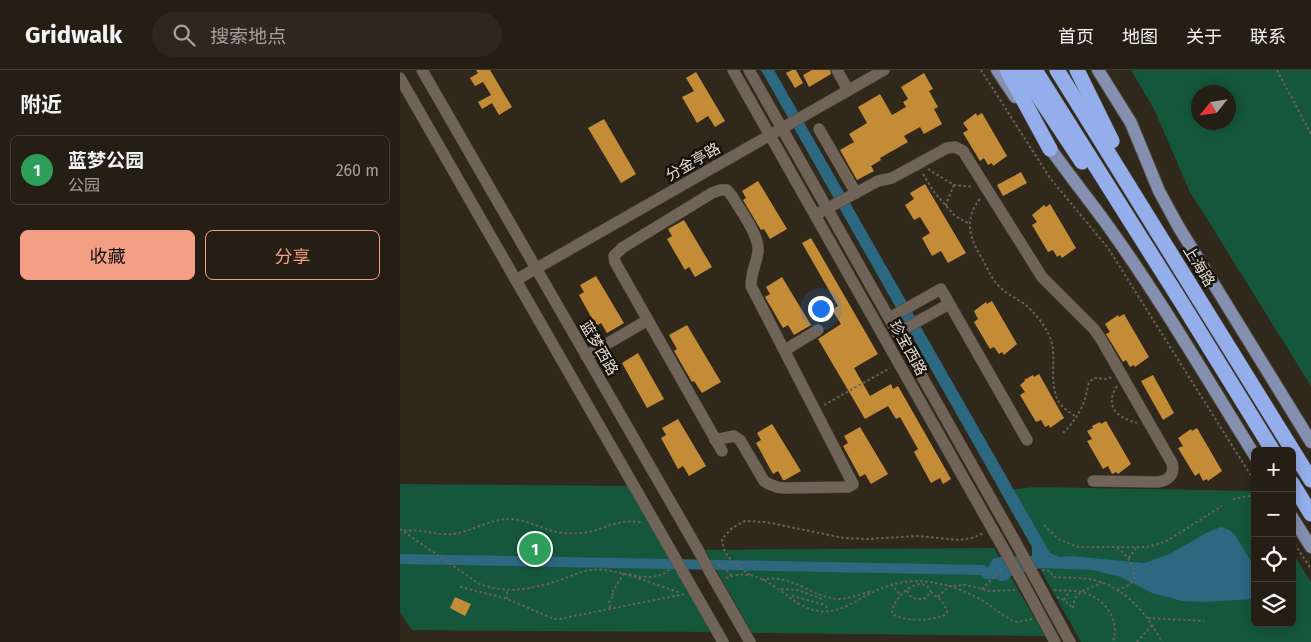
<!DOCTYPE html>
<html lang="zh">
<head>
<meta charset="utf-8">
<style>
  :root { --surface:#251e15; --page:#2d271e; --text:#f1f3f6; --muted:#a3a2a0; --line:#423c34; --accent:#f49e86 }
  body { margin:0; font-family:"Fira Sans","Noto Sans SC",sans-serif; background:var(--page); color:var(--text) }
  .controls { position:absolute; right:15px; bottom:15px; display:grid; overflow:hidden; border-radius:8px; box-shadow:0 2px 12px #0003 }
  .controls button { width:45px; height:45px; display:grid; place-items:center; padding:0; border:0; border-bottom:1px solid var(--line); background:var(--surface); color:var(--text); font:25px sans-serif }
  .compass { position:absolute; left:791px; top:15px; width:45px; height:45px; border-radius:50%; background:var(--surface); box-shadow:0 2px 12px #0003; rotate:240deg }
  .you { position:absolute; left:420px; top:238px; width:18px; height:18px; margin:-12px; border:4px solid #fff; border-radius:50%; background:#1a73e8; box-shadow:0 0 0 8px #1a73e833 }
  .badge { display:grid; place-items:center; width:32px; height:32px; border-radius:50%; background:var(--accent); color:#fff; font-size:16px; font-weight:700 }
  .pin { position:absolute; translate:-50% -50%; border:2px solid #fff; box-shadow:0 1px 5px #0006 }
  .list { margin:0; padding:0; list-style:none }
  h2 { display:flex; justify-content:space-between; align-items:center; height:65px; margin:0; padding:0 20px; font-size:21px }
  h2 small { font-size:16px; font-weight:400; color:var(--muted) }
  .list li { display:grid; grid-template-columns:32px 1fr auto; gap:15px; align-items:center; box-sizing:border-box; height:70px; margin:0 10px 10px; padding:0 10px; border:1px solid var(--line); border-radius:8px }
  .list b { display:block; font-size:19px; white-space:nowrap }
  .list p { margin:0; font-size:16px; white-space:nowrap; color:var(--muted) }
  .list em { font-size:16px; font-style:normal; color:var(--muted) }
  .actions { display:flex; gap:10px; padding:15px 20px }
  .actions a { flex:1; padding:11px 0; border:1px solid var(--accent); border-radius:8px; text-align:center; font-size:18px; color:var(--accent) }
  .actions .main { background:var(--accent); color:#111 }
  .icon { flex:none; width:28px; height:28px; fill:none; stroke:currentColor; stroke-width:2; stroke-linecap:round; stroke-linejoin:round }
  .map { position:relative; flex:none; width:911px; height:572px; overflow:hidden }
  header { display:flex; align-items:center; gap:30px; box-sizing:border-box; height:70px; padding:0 25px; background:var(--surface); border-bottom:1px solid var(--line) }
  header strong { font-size:24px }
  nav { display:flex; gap:28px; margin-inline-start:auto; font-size:18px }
  .search { width:350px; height:45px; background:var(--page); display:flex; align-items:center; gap:12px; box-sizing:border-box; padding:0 18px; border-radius:28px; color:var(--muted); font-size:19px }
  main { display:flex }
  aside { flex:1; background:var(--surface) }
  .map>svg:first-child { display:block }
  .green { fill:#15573c; fill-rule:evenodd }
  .water { fill:#2c6880 }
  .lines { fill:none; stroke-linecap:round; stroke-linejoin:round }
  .canal { stroke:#2c6880; stroke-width:10 }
  .building { fill:#c58c37 }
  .minor-casing { stroke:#4d463c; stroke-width:12 }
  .major-casing { stroke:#4d463c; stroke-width:14 }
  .highway-casing { stroke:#4d463c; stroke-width:16 }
  .path { stroke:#6a6257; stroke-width:2; stroke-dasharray:2.5 2.5; stroke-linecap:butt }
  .minor { stroke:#6f6457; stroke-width:11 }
  .major { stroke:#8590b0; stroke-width:12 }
  .highway { stroke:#94aeeb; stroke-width:15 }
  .minor-bridge-casing { stroke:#4d463c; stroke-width:12; stroke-linecap:butt }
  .minor-bridge { stroke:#6f6457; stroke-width:11 }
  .labels { text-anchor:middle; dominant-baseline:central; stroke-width:5; stroke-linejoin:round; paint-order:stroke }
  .street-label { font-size:15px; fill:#e2dcd4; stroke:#16120c }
</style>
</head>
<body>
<header>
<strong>Gridwalk</strong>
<div class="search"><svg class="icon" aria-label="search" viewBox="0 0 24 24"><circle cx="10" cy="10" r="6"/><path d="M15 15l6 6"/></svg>搜索地点</div>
<nav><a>首页</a><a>地图</a><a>关于</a><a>联系</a></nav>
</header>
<main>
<aside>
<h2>附近<small></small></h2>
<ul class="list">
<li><span class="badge" style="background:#2e9e5b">1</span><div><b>蓝梦公园</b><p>公园</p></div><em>260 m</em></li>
</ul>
<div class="actions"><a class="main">收藏</a><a>分享</a></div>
</aside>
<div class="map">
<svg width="911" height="572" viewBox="0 0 911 572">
  <rect width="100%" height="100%" fill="#31281c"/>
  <!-- green -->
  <g class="green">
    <path d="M731,0H911V316L789,120L755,41ZM828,22V52H798V22Z"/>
    <polygon points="0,414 235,416 318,562 12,560 0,542"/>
    <polygon points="635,417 854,421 855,553 892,553 892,482 911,512 911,572 681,572 633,486 632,477 600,421"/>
    <polygon points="594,478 645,566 352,563 305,480"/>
  </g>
  <!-- water -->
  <polygon class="water" points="361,0 374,0 650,483 659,487 672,486 744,493 770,484 806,463 821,457 830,460 835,465 855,498 855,529 802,532 782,531 752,523 721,507 693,500 641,498 611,506 607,510 601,511 597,509 585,509 580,504 583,500 588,497 593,489 600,487 632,486 632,477"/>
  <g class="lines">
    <!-- canal -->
    <polyline class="canal" points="0,489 583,500"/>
  </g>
  <!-- building -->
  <g class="building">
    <polygon points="76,0 90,0 112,37 99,45 92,33 82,39 78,32 91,25 83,12 75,16 70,8 78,3"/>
    <polygon points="392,0 396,0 403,13 395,18 386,3"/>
    <polygon points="412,0 430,0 431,4 409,17 403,5"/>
    <polygon points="296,2 325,51 315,57 308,46 297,53 282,27 294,21 286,8"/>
    <polygon points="524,3 533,19 529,21 538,37 534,39 542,54 524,64 520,57 504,66 508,72 480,88 481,90 471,96 474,101 457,110 440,80 454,72 449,64 467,53 458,37 480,24 492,45 506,37 503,32 508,29 501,17"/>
    <polygon points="576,43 577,46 582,43 607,86 593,96 592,93 588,95 584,88 580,91 563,63 568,60 563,53"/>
    <polygon points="204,49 236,104 221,113 188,58"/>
    <polygon points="621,102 627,113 603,126 597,115"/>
    <polygon points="358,111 387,159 370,169 364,159 361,160 343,130 346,128 342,121"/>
    <polygon points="525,114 566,183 548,193 541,181 532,186 522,168 530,163 520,147 514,150 505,135 514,129 510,123"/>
    <polygon points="650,134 676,178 662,188 660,185 657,187 653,180 648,182 632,155 637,152 632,145 644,135 646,137"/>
    <polygon points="284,150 312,197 295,207 289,197 285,200 267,169 272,166 268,159"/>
    <polygon points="411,168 478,284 454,298 470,326 491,314 493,319 498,316 551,409 543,414 540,408 531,413 514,382 518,379 500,347 496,349 488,336 465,349 418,269 441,254 432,240 438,236 402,173"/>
    <polygon points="196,206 224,253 207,263 201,253 196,256 179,225 184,222 180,215"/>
    <polygon points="382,207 411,255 394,265 388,255 383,258 365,227 370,224 366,217"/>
    <polygon points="592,231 617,274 604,285 602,282 599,284 594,277 590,279 574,252 578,249 574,241 586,232 587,234"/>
    <polygon points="724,244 749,287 735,297 734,295 730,297 726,290 723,292 706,264 710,262 705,254 718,245 719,247"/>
    <polygon points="287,255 321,312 302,323 294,311 292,312 274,281 277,279 269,265"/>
    <polygon points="238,283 264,329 247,338 222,293"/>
    <polygon points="639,304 664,348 650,358 649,355 645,357 641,350 636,352 620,325 625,322 620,315 625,311 624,310 633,305 634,307"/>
    <polygon points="753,305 774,343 763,350 741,311"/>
    <polygon points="278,349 306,396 289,406 283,396 278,399 261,368 266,365 262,358"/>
    <polygon points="706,351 731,394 718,404 716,402 712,404 708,396 703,399 687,371 692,369 687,361 693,358 692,356 700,352 701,354"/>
    <polygon points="372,354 401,401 385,410 383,410 378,401 373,404 356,373 361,370 357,363"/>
    <polygon points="460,357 488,404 471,414 465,404 460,407 443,376 448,373 444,366"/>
    <polygon points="797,358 822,401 808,411 807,409 803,411 799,403 795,406 778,378 783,376 778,368 791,359 792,361"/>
    <polygon points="55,527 71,534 65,546 50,538"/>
  </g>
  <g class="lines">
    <defs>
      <g id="minor">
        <polyline points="22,0 297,478"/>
        <polyline points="333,0 602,476"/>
        <polyline points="349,0 616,473"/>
        <polyline points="437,0 448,20"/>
        <polyline points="0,8 270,479"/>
        <polyline points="419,59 456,123"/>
        <path d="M415,145L478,111L492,108L547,78L555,77L563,81L642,207L694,259L701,269L772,393C775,405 768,411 757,412L693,411"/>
        <polyline points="116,210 484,0"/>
        <polyline points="489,248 541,219 627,370"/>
        <polyline points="497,263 549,234"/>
        <polyline points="385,280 418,260"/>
        <polyline points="186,286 248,250"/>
        <path d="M315,370L334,366L340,370L364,411L369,414L377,417L384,418L448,417L453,414L351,216C351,202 356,195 358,182C360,166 340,140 332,126L327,120H320L312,123L222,178L214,186L215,192L322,381"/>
        <polyline points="311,504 350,572"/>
        <polyline points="634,506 670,572"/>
        <polyline points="287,509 323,572"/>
        <polyline points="622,511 655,572"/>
      </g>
      <g id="major">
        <polyline points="597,0 615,27"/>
        <polyline points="698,0 731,53 759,121 778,156 911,372"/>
        <path d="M645,71C665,100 687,127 708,156C761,230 807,309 855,386"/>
        <polyline points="892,447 911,477"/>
      </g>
      <g id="highway">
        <polyline points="607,0 650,79"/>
        <polyline points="621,0 682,92"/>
        <polyline points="635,0 780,230 873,381"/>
        <polyline points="657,0 911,410"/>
        <polyline points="677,0 712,71"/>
        <polyline points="892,413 911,444"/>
      </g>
    </defs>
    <!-- minor casing -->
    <use href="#minor" class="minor-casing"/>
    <!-- major casing -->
    <use href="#major" class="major-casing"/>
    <!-- highway casing -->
    <use href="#highway" class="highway-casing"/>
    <!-- path -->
    <g class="path">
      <polyline points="581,0 650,108 708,178 855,412"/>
      <polyline points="877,0 911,64"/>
      <polyline points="528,99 554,115 573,117"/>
      <polyline points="523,104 534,122 555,146 570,154"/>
      <path d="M580,129C562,151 571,171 584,192C588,200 592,209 598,215C605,223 614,227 623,233C633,240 643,253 649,265C659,286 647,312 659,332C663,339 671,343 677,347"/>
      <polyline points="546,136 548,129 554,115"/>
      <path d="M717,316C704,337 717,347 737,353"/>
      <polyline points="424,335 490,298"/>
      <path d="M663,363C680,345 684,336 689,312L694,308L706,309L712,307"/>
      <polyline points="833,429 855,425"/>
      <polyline points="644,455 658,469 678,477 747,477 765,472 822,436"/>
      <path d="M0,459L78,513C104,525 134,519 160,510C171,506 181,501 193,500C217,497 250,518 270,499"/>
      <path d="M4,461C21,458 36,466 53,464C74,461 91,448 112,449C125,450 137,456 149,460C158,463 169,464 179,463C195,463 208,454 223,452C229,451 236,452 242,452"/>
      <polyline points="892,470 911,499"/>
      <path d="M717,478C726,483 740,502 732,512C728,516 722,518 718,520"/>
      <polyline points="729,488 736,478"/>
      <polyline points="318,495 322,496 332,506"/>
      <path d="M642,500L650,501L654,507C665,508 677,507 689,509C723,515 746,542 762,572"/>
      <polyline points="229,505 281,523"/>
      <path d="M350,505C337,495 323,488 322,469L332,458L345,451L365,452L444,468L468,469L517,466L560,470L572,468L584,463"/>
      <path d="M326,508C366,492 386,537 419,541C437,544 454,532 469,524C506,504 542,509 578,528C590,535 601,544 613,551L618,552L632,549"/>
      <path d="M362,510C390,502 413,528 438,529C449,529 461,524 472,521"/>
      <polyline points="491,514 501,526"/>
      <polyline points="60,517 105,528 154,549 159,549 285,524"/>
      <polyline points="381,519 398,520 424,530"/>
      <polyline points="582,519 602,499"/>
      <path d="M654,520C663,521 673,520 682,522C705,528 720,549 713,572"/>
      <path d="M507,521C511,530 518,530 526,528L531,522C521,500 491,530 492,543C500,552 538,552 547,543C546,533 538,528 531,522"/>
      <polyline points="392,526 422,534 426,536 428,540"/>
      <polyline points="538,527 549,516 565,515 590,521 615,520"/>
      <polyline points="657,527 664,530 673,538"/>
      <polyline points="107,529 107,519"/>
      <polyline points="664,530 669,522"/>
      <polyline points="210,538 209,532 214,525 211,524 224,503"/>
      <path d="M673,538C674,520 687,520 702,513"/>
      <polyline points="748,548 804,551"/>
      <polyline points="737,572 753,554"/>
    </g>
    <!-- minor -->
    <use href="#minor" class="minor"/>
    <!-- major -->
    <use href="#major" class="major"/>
    <!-- highway -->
    <use href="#highway" class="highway"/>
    <defs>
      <g id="minor-bridge">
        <polyline points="616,473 634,506"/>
        <polyline points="602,476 622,511"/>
        <polyline points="297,478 311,504"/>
        <polyline points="270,479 287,509"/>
      </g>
    </defs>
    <!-- minor-bridge casing -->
    <use href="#minor-bridge" class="minor-bridge-casing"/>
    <!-- minor-bridge -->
    <use href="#minor-bridge" class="minor-bridge"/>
  </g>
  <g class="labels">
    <!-- street labels -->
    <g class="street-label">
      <text transform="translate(293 92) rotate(-30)">分金亭路</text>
      <text transform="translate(799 196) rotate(58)">上海路</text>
      <text transform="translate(199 278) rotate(60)">蓝梦西路</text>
      <text transform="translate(508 278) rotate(61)">珍宝西路</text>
    </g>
  </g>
</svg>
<div class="controls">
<button>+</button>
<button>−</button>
<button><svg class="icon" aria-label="locate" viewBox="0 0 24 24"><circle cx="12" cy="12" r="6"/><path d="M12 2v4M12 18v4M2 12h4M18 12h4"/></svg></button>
<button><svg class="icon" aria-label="layers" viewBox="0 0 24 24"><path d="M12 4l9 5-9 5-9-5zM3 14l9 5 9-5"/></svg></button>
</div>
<svg class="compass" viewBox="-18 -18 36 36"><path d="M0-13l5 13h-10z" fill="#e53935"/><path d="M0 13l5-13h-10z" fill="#a3a2a0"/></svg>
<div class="you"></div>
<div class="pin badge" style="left:135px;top:479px;background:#2e9e5b">1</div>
</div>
</main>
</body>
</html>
